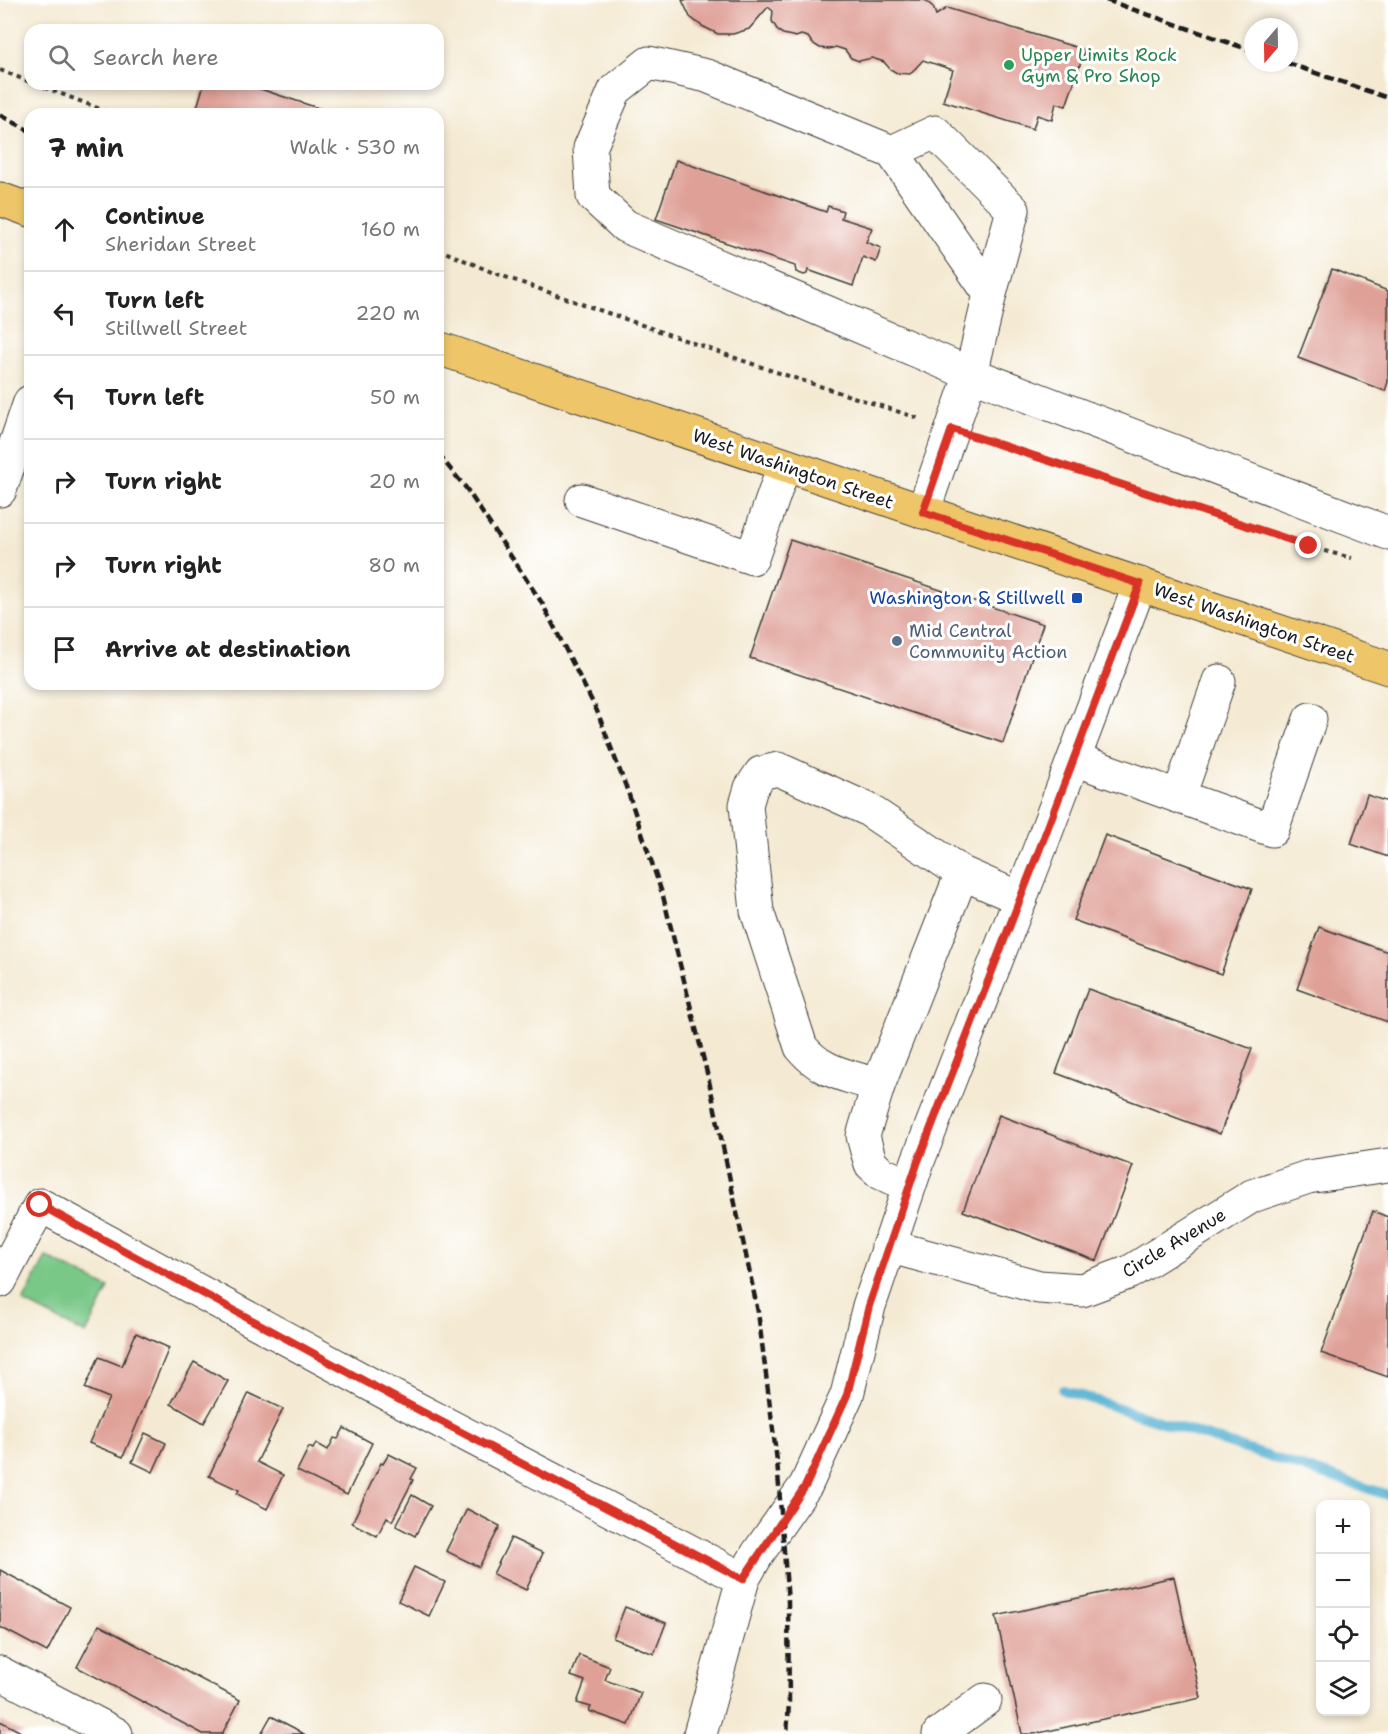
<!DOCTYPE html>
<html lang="en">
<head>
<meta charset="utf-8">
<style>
  :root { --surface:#fff; --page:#f2f2f2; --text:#222; --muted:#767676; --line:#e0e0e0 }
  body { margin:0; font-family:"Shantell Sans",sans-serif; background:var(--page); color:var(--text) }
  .controls { position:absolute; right:18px; bottom:18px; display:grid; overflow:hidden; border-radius:12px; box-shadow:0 3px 9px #0003 }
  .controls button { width:54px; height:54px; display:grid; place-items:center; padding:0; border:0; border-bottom:2px solid var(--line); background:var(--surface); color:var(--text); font:30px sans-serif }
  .compass { position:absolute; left:1244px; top:18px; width:54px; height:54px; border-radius:50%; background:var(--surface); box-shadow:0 3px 9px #0003; rotate:200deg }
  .stop { position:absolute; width:18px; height:18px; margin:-14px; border:4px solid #d93025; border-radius:50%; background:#fff }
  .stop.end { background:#d93025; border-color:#fff; box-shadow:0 2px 6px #0008 }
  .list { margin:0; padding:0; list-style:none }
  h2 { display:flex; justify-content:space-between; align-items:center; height:78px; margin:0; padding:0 24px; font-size:26px }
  h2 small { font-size:20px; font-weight:400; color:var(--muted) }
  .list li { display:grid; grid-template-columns:39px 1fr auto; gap:18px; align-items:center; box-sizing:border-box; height:84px; padding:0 24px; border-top:2px solid var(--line) }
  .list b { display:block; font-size:22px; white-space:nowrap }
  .list p { margin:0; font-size:20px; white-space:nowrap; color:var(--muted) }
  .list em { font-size:20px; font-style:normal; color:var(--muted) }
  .icon { flex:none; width:33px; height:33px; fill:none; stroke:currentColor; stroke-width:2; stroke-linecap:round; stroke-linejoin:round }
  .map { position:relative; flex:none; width:1388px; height:1734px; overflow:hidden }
  .search { position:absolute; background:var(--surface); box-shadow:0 3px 9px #0003; left:24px; top:24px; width:420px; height:66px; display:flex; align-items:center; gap:15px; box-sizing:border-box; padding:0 21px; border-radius:18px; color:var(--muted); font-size:22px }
  .panel { position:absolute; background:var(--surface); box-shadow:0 3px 9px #0003; left:24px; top:108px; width:420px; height:582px; border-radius:18px }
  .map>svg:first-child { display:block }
  .green { fill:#79c888; stroke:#4a7252; stroke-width:1.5 }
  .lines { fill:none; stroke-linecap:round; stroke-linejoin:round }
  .stream { stroke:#54b1d2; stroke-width:10 }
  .building { fill:#dfa097 }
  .minor-casing { stroke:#3c3b37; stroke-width:35 }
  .major-casing { stroke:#3c3b37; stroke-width:35 }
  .path { stroke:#3c3b37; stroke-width:4; stroke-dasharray:4.5 4.5; stroke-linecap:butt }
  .minor { stroke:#fff; stroke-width:33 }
  .major { stroke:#eec569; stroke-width:33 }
  .rail { stroke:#1c1c1c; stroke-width:4.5; stroke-dasharray:9 4.5; stroke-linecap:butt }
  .route { stroke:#d93025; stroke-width:8 }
  .leisure-dot { fill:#2e9e5b; stroke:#fff; stroke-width:2 }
  .transit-dot { fill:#1a4fb4; stroke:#fff; stroke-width:2 }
  .service-dot { fill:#5c6f8a; stroke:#fff; stroke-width:2 }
  .labels { text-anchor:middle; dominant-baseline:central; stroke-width:6; stroke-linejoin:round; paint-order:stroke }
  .leisure-label { font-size:18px; fill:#27864d; stroke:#fff; text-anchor:start }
  .street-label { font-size:18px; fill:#1c1c1c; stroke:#fff }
  .transit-label { font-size:18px; fill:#164399; stroke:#fff; text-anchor:end }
  .service-label { font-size:18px; fill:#4e5e75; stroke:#fff; text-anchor:start }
</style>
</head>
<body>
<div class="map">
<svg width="1388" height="1734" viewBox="0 0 1388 1734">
  <rect width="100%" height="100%" fill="#fff"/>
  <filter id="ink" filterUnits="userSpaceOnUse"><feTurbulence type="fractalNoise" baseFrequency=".0167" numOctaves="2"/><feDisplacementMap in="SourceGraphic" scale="12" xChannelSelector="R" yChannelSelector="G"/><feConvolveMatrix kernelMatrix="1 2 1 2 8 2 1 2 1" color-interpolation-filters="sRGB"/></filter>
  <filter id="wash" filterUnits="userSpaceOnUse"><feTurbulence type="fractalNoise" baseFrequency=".008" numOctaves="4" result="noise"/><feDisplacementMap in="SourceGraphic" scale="24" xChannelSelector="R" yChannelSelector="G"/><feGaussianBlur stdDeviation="1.35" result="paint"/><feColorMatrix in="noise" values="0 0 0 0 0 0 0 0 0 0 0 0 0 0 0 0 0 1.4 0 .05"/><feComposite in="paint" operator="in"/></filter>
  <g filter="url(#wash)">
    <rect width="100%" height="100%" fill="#f4ead3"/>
    <!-- green -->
    <polygon class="green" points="46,1257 109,1288 86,1334 23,1302"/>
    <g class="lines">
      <!-- stream -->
      <polyline class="stream" points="1063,1390 1388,1495"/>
    </g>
    <g id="blocks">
      <!-- building -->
      <g class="building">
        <polygon points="682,0 925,0 933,7 936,15 947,8 1085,50 1066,106 1056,103 1052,120 1037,115 1033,129 943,101 953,70 923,60 910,74 897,73 890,69 884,62 872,58 859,61 851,58 845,50 836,47 829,49 820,48 812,43 808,37 801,35 796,37 783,34 778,31 772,21 773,11 768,7 749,29 733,34 718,34 702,26 690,17"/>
        <polygon points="204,84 245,84 324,110 323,114 195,114"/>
        <polygon points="676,160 826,212 828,206 843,211 841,218 872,228 866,242 881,248 876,262 863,257 853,286 808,270 807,274 804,275 796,272 795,266 656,219"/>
        <polygon points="1332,269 1388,291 1388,382 1385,391 1298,358"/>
        <polygon points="790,540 1043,624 1003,743 750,658"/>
        <polygon points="1367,795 1388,802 1388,857 1351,844"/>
        <polygon points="1105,835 1252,889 1221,974 1073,920"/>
        <polygon points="1319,927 1388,952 1388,1022 1297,989"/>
        <polygon points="1088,989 1252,1049 1220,1134 1056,1073"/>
        <polygon points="999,1115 1133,1166 1097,1261 963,1211"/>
        <polygon points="1373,1211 1388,1217 1388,1377 1321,1353"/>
        <polygon points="136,1333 169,1348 123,1457 89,1443 109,1398 85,1388 99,1357 122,1366"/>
        <polygon points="194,1362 228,1381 204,1423 171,1404"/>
        <polygon points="249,1393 283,1409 257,1462 283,1475 267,1509 237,1494 239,1490 209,1476"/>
        <polygon points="344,1428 372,1443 347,1495 297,1471 309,1447 313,1449 316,1443 328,1450 334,1438 338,1439"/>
        <polygon points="145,1433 166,1443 153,1472 132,1462"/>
        <polygon points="389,1454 417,1468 411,1479 413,1480 392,1521 387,1517 377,1536 352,1523 381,1463 383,1464"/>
        <polygon points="412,1495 431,1506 415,1536 396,1526"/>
        <polygon points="467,1509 500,1526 479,1567 446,1551"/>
        <polygon points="511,1538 543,1553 526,1590 493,1574"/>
        <polygon points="414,1567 445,1582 429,1616 398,1601"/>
        <polygon points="0,1570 70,1607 47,1652 0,1627"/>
        <polygon points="1174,1577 1201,1698 1034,1734 1022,1734 996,1616"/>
        <polygon points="625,1607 666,1623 654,1654 613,1638"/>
        <polygon points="99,1625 240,1700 222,1734 203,1734 77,1667"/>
        <polygon points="579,1655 610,1667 605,1680 641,1693 629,1725 589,1711 591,1707 577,1703 585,1681 571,1676"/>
        <polygon points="271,1716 294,1728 304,1734 261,1734"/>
        <polygon points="0,1721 19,1731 24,1734 0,1734"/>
      </g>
    </g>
  </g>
  <g filter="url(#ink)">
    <use href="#blocks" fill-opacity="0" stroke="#3c3b37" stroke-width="1.5"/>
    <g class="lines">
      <defs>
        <g id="minor">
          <polyline points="892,152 707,76 649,63 615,90 590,148 593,196 625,226 971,374 990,294 892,152 935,132 1013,210 990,294"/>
          <polyline points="0,490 30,402"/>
          <polyline points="582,500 752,558 784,466"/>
          <polyline points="923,512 971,374 1388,533"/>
          <polyline points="1074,759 1272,830 1310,719"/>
          <polyline points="1179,796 1219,681"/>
          <path d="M962,873L878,1086C847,1074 824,1075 801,1047L757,911L746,805L751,788L761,773L778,769L867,809L962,873L1021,899"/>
          <polyline points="878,1086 863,1136 867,1151 871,1164 881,1173 909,1186"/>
          <polyline points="888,1246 1039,1287 1082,1290 1130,1272 1252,1196 1308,1177 1388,1165"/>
          <polyline points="0,1281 40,1205 392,1396 743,1579"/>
          <polyline points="0,1673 116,1734"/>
          <polyline points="700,1734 743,1579 758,1553 806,1485 847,1395 869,1306 918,1161 1040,848 1140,584"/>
          <polyline points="939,1734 985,1700"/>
        </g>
        <g id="major">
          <polyline points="0,199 30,210"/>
          <polyline points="438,348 1388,668"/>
        </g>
      </defs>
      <!-- minor casing -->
      <use href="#minor" class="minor-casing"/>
      <!-- major casing -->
      <use href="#major" class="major-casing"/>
      <!-- path -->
      <g class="path">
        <polyline points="0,70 30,82"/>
        <polyline points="36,84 113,114"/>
        <polyline points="438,249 494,273 767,369 921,419"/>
        <polyline points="982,439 1309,547 1352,558"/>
      </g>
      <!-- minor -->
      <use href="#minor" class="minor"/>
      <!-- major -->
      <use href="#major" class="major"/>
      <!-- rail -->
      <g class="rail">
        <polyline points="1106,0 1253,51"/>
        <polyline points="1287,63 1388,98"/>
        <polyline points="0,115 30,131"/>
        <polyline points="438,454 466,488 542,603 597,711 628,792 663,896 709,1081 758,1312 777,1461 788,1602 789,1702 787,1734"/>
      </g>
    </g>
  </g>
  <g class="lines" filter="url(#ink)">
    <!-- route -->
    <polyline class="route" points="40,1205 392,1396 743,1579 806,1485 847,1395 869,1306 918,1161 1040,848 1140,584 923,512 952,429 1309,546"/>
  </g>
  <!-- markers -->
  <circle class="leisure-dot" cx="1009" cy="65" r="6"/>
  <rect class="transit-dot" x="1071" y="592" width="12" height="12" rx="3"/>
  <circle class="service-dot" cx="897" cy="641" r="6"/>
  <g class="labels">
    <!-- leisure labels -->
    <g class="leisure-label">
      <text x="1021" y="55">Upper Limits Rock<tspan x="1021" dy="21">Gym &amp; Pro Shop</tspan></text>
    </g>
    <!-- street labels -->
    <g class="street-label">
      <text transform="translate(793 469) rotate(19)">West Washington Street</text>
      <text transform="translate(1254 623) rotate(19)">West Washington Street</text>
      <text transform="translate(1174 1243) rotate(-31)">Circle Avenue</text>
    </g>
    <!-- transit labels -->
    <g class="transit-label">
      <text x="1065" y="598">Washington &amp; Stillwell</text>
    </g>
    <!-- service labels -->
    <g class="service-label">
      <text x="909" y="631">Mid Central<tspan x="909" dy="21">Community Action</tspan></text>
    </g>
  </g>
</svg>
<div class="controls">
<button>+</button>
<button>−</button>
<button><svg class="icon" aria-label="locate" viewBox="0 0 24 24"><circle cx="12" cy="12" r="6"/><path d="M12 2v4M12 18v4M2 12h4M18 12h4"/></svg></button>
<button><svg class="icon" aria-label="layers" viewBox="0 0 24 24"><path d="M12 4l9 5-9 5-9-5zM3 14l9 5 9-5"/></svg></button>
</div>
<svg class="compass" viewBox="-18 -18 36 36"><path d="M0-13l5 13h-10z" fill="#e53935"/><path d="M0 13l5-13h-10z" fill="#767676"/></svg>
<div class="stop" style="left:40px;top:1205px"></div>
<div class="stop end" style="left:1309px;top:546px"></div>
<div class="search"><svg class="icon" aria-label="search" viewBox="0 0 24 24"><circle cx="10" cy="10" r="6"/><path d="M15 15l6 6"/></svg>Search here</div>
<section class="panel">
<h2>7 min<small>Walk · 530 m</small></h2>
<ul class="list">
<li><svg class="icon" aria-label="ahead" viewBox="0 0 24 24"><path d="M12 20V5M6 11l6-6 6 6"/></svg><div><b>Continue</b><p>Sheridan Street</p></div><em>160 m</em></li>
<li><svg class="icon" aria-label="left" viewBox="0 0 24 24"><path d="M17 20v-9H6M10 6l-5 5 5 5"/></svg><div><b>Turn left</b><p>Stillwell Street</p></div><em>220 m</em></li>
<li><svg class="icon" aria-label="left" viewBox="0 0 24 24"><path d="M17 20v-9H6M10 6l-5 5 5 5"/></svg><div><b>Turn left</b></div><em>50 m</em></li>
<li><svg class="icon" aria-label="right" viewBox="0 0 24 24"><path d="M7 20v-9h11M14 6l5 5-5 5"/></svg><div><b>Turn right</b></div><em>20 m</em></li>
<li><svg class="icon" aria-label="right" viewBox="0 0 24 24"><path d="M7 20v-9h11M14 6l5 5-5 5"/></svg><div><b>Turn right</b></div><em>80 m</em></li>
<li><svg class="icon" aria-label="arrive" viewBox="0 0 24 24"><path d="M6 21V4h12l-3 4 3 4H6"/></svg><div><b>Arrive at destination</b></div></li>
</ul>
</section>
</div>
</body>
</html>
